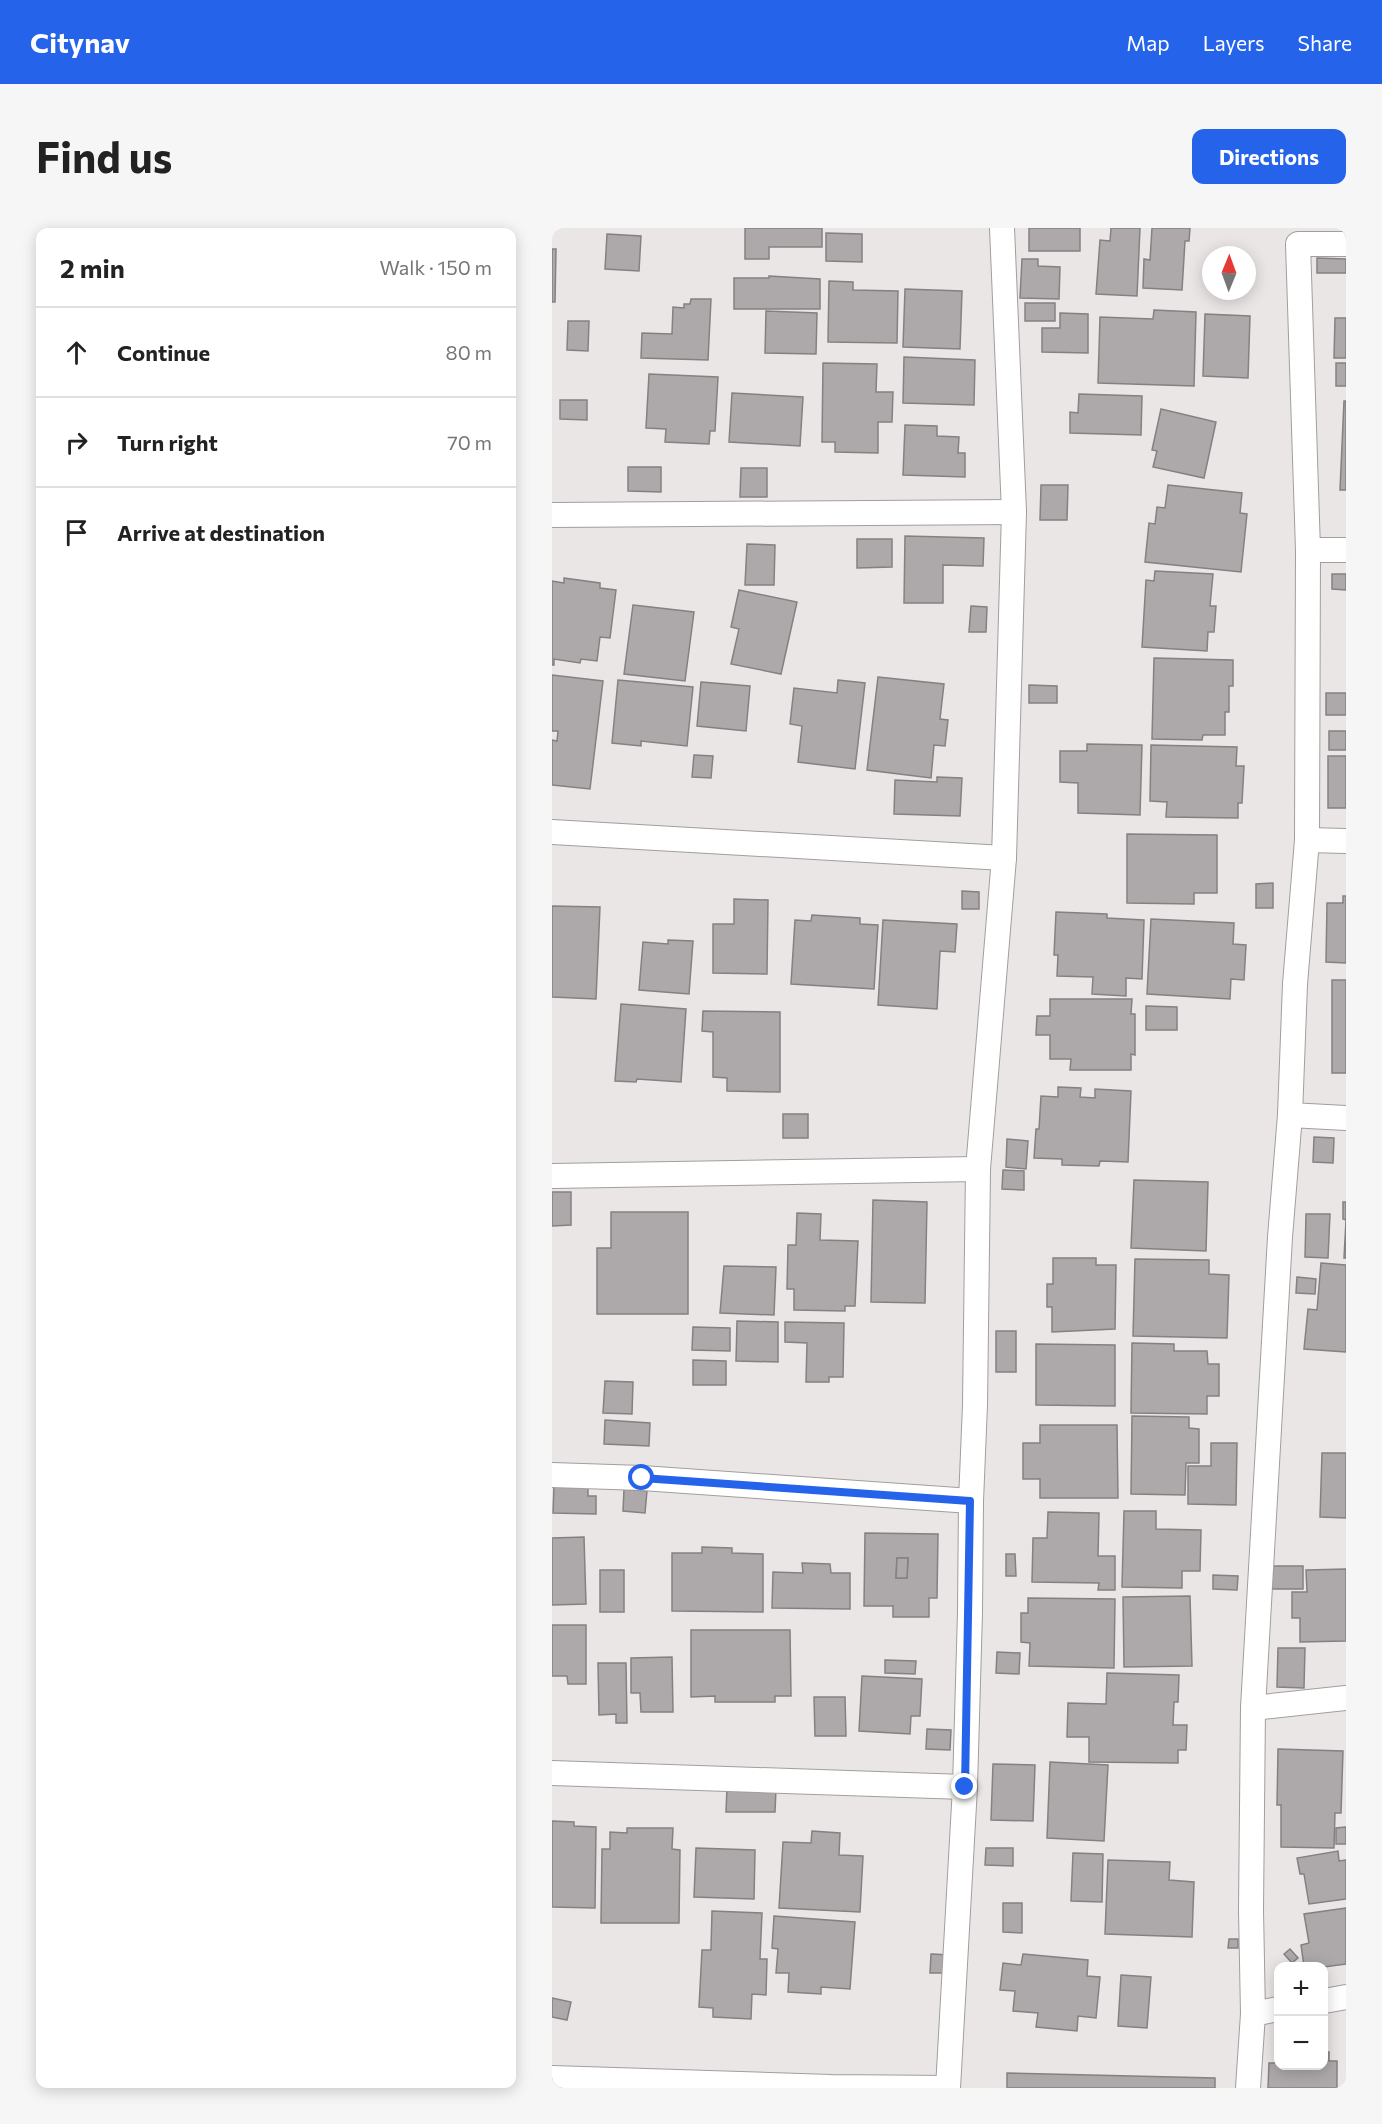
<!DOCTYPE html>
<html lang="en">
<head>
<meta charset="utf-8">
<style>
  :root { --surface:#fff; --page:#f6f6f6; --text:#222; --muted:#767676; --line:#e0e0e0; --accent:#2563eb }
  body { margin:0; font-family:Commissioner,sans-serif; background:var(--page); color:var(--text) }
  .controls { position:absolute; right:18px; bottom:18px; display:grid; overflow:hidden; border-radius:12px; box-shadow:0 3px 15px #0003 }
  .controls button { width:54px; height:54px; display:grid; place-items:center; padding:0; border:0; border-bottom:2px solid var(--line); background:var(--surface); color:var(--text); font:30px sans-serif }
  .compass { position:absolute; left:650px; top:18px; width:54px; height:54px; border-radius:50%; background:var(--surface); box-shadow:0 3px 15px #0003; rotate:1deg }
  .stop { position:absolute; width:18px; height:18px; margin:-14px; border:4px solid #2563eb; border-radius:50%; background:#fff }
  .stop.end { background:#2563eb; border-color:#fff; box-shadow:0 2px 6px #0008 }
  .list { margin:0; padding:0; list-style:none }
  h2 { display:flex; justify-content:space-between; align-items:center; height:78px; margin:0; padding:0 24px; font-size:26px }
  h2 small { font-size:20px; font-weight:400; color:var(--muted) }
  .list li { display:grid; grid-template-columns:39px 1fr auto; gap:18px; align-items:center; box-sizing:border-box; height:90px; padding:0 24px; border-top:2px solid var(--line) }
  .list b { display:block; font-size:22px; white-space:nowrap }
  .list em { font-size:20px; font-style:normal; color:var(--muted) }
  .icon { flex:none; width:33px; height:33px; fill:none; stroke:currentColor; stroke-width:2; stroke-linecap:round; stroke-linejoin:round }
  .map { position:relative; flex:none; width:794px; height:1860px; overflow:hidden; border-radius:12px }
  header { display:flex; align-items:center; gap:36px; box-sizing:border-box; height:84px; padding:0 30px; background:var(--accent); color:#fff }
  header strong { font-size:28px }
  nav { display:flex; gap:33px; margin-inline-start:auto; font-size:21px }
  .intro { display:flex; align-items:center; justify-content:space-between; box-sizing:border-box; height:144px; padding:0 36px }
  h1 { margin:0; font-size:42px }
  .button { padding:15px 27px; border-radius:12px; background:var(--accent); color:#fff; font-size:21px; font-weight:700 }
  main { display:flex; gap:36px; padding:0 36px }
  aside { flex:1; background:var(--surface); border-radius:12px; box-shadow:0 3px 15px #0003 }
  .map>svg:first-child { display:block }
  .building { fill:#ada9aa; stroke:#858182; stroke-width:1.5; fill-rule:evenodd }
  .lines { fill:none; stroke-linecap:round; stroke-linejoin:round }
  .street-casing { stroke:#a39e9e; stroke-width:26 }
  .street { stroke:#fff; stroke-width:24 }
  .route { stroke:#2563eb; stroke-width:8 }
</style>
</head>
<body>
<header>
<strong>Citynav</strong>
<nav><a>Map</a><a>Layers</a><a>Share</a></nav>
</header>
<div class="intro"><h1>Find us</h1><a class="button">Directions</a></div>
<main>
<aside>
<h2>2 min<small>Walk · 150 m</small></h2>
<ul class="list">
<li><svg class="icon" aria-label="ahead" viewBox="0 0 24 24"><path d="M12 20V5M6 11l6-6 6 6"/></svg><div><b>Continue</b></div><em>80 m</em></li>
<li><svg class="icon" aria-label="right" viewBox="0 0 24 24"><path d="M7 20v-9h11M14 6l5 5-5 5"/></svg><div><b>Turn right</b></div><em>70 m</em></li>
<li><svg class="icon" aria-label="arrive" viewBox="0 0 24 24"><path d="M6 21V4h12l-3 4 3 4H6"/></svg><div><b>Arrive at destination</b></div></li>
</ul>
</aside>
<div class="map">
<svg width="794" height="1860" viewBox="0 0 794 1860">
  <rect width="100%" height="100%" fill="#eae6e5"/>
  <!-- building -->
  <g class="building">
    <polygon points="193,0 270,0 270,19 217,19 217,31 193,31"/>
    <rect x="477" y="0" width="51" height="23"/>
    <polygon points="559,0 588,0 585,68 544,66 548,12 558,13"/>
    <polygon points="600,0 638,0 637,13 633,13 630,62 591,60 592,31 598,32"/>
    <polygon points="274,5 310,6 310,34 274,33"/>
    <polygon points="55,6 89,8 87,43 53,41"/>
    <polygon points="0,21 4,21 3,74 0,74"/>
    <polygon points="765,30 794,31 794,45 765,45"/>
    <polygon points="470,31 486,31 486,38 508,39 507,71 468,70"/>
    <polygon points="217,48 268,51 268,81 182,81 182,50 217,50"/>
    <polygon points="277,53 301,54 301,62 346,63 345,115 276,114"/>
    <polygon points="353,61 410,63 408,121 351,119"/>
    <polygon points="139,71 159,71 156,132 89,130 90,105 120,106 121,79 132,80 132,76 138,76"/>
    <rect x="473" y="75" width="30" height="18"/>
    <polygon points="602,82 644,84 642,158 546,155 548,89 601,91"/>
    <polygon points="214,83 265,85 264,126 213,125"/>
    <polygon points="508,85 536,86 536,125 490,124 490,100 508,100"/>
    <polygon points="653,86 698,88 696,150 651,148"/>
    <polygon points="783,90 794,90 794,130 782,130"/>
    <polygon points="16,93 37,93 36,123 15,122"/>
    <polygon points="352,129 423,132 422,177 351,175"/>
    <polygon points="271,135 325,136 324,164 341,164 340,194 326,194 326,225 283,224 283,214 270,214"/>
    <rect x="784" y="135" width="10" height="23"/>
    <polygon points="97,146 166,149 163,203 158,203 157,216 113,214 114,201 94,200"/>
    <polygon points="180,165 251,169 248,218 177,214"/>
    <polygon points="527,166 590,168 589,207 518,205 518,184 526,185"/>
    <polygon points="8,172 35,172 35,192 8,191"/>
    <polygon points="792,173 794,173 794,262 788,262"/>
    <polygon points="609,181 664,194 652,250 601,239 605,223 600,222"/>
    <polygon points="353,197 385,198 385,208 407,209 406,225 413,225 413,249 351,247"/>
    <polygon points="76,239 109,239 109,264 76,263"/>
    <polygon points="189,240 215,240 215,269 188,269"/>
    <polygon points="489,257 516,257 515,292 488,292"/>
    <polygon points="616,257 690,265 688,285 695,286 689,344 593,334 597,295 603,296 605,279 613,280"/>
    <polygon points="353,308 432,310 431,338 391,337 391,375 352,375"/>
    <polygon points="305,311 340,311 340,339 305,340"/>
    <polygon points="195,316 223,317 222,357 193,357"/>
    <polygon points="603,343 661,346 658,378 664,378 662,404 656,404 655,423 590,419 594,352 602,353"/>
    <polygon points="780,346 794,346 794,362 780,361"/>
    <polygon points="12,350 48,355 48,360 64,362 58,410 48,409 45,433 29,431 28,435 2,431 2,437 0,437 0,353 12,355"/>
    <polygon points="187,362 245,374 229,446 179,436 187,401 179,399"/>
    <polygon points="81,377 142,384 133,453 72,446"/>
    <polygon points="419,378 435,379 434,404 417,404"/>
    <polygon points="602,430 681,432 681,458 677,458 677,484 673,484 673,507 651,507 650,512 600,511"/>
    <polygon points="0,447 51,453 38,561 0,557 0,512 5,513 6,503 0,503"/>
    <polygon points="326,449 392,456 388,491 396,492 393,518 382,517 379,550 315,542"/>
    <polygon points="66,452 141,459 135,518 89,513 89,518 60,515"/>
    <polygon points="286,452 313,455 303,541 246,534 250,498 238,496 242,460 285,465"/>
    <polygon points="149,454 198,458 194,503 145,498"/>
    <polygon points="477,457 505,458 505,475 477,475"/>
    <rect x="774" y="465" width="20" height="22"/>
    <rect x="777" y="503" width="17" height="19"/>
    <polygon points="535,516 590,517 588,587 526,585 526,555 508,554 508,523 535,523"/>
    <polygon points="599,517 685,519 684,538 692,538 690,575 686,575 686,590 614,589 615,574 598,573"/>
    <polygon points="142,527 161,528 159,550 140,549"/>
    <rect x="776" y="528" width="18" height="52"/>
    <polygon points="385,549 410,550 408,588 342,586 343,552 385,554"/>
    <polygon points="575,606 665,607 665,665 642,665 642,676 575,675"/>
    <polygon points="721,655 721,680 704,680 704,656"/>
    <polygon points="410,663 427,664 427,681 410,681"/>
    <polygon points="791,668 794,668 794,735 774,734 775,675 791,675"/>
    <polygon points="182,671 216,672 215,746 161,745 161,696 182,696"/>
    <polygon points="0,678 48,679 44,771 0,769"/>
    <polygon points="504,684 555,686 555,690 592,692 590,751 574,750 574,768 540,766 541,749 505,748 506,727 502,727"/>
    <polygon points="260,687 308,690 308,696 326,697 322,761 239,756 243,692 259,693"/>
    <polygon points="599,691 682,695 681,716 694,717 692,752 679,751 678,771 595,766"/>
    <polygon points="331,692 405,696 403,724 388,723 385,781 326,777"/>
    <polygon points="116,712 141,713 137,766 87,762 91,714 116,716"/>
    <rect x="780" y="752" width="14" height="93"/>
    <polygon points="498,771 580,771 579,786 583,786 583,827 579,826 579,842 518,842 519,831 498,831 498,807 484,807 485,788 498,788"/>
    <polygon points="69,776 134,781 129,854 85,851 84,854 63,853"/>
    <polygon points="594,778 625,779 625,802 594,802"/>
    <polygon points="151,783 228,784 228,864 175,863 175,850 161,849 161,804 150,803"/>
    <polygon points="506,859 529,860 528,869 543,870 543,861 579,863 576,934 548,933 547,938 510,937 510,931 482,930 484,901 487,901 489,868 506,869"/>
    <rect x="231" y="886" width="25" height="24"/>
    <polygon points="762,909 782,910 781,935 761,934"/>
    <polygon points="455,911 476,913 474,941 454,939"/>
    <polygon points="451,942 472,943 472,962 450,961"/>
    <polygon points="582,952 656,954 654,1023 579,1020"/>
    <polygon points="0,964 19,964 19,997 0,998"/>
    <polygon points="321,972 375,974 373,1075 319,1074"/>
    <polygon points="791,974 794,974 794,1030 792,1030 794,992 791,991"/>
    <polygon points="59,984 136,984 136,1086 45,1086 45,1020 59,1020"/>
    <polygon points="245,985 269,986 268,1012 306,1013 303,1078 293,1078 293,1083 242,1082 242,1061 235,1061 236,1017 244,1017"/>
    <polygon points="754,986 778,986 776,1030 753,1029"/>
    <polygon points="501,1030 544,1030 544,1037 564,1037 563,1101 500,1104 500,1079 495,1079 495,1056 501,1056"/>
    <polygon points="583,1031 657,1032 657,1046 677,1047 675,1110 581,1108"/>
    <polygon points="769,1035 794,1037 794,1124 752,1121 756,1081 765,1082"/>
    <polygon points="172,1038 224,1039 222,1087 168,1085"/>
    <polygon points="745,1049 764,1051 763,1066 744,1065"/>
    <polygon points="185,1093 226,1094 226,1134 184,1133"/>
    <polygon points="233,1094 292,1095 291,1149 277,1149 277,1154 254,1154 255,1115 233,1114"/>
    <polygon points="141,1099 178,1100 178,1123 140,1122"/>
    <rect x="444" y="1103" width="20" height="41"/>
    <polygon points="580,1115 622,1116 622,1123 655,1123 656,1136 667,1136 667,1168 655,1168 655,1186 579,1185"/>
    <polygon points="484,1116 563,1117 563,1178 484,1177"/>
    <polygon points="141,1132 174,1133 174,1157 141,1157"/>
    <polygon points="53,1153 81,1154 80,1186 51,1185"/>
    <polygon points="580,1188 637,1189 637,1200 647,1201 647,1235 634,1235 633,1267 579,1266"/>
    <polygon points="53,1192 98,1195 97,1218 52,1216"/>
    <polygon points="488,1197 565,1197 566,1270 488,1270 488,1251 471,1251 471,1215 488,1215"/>
    <polygon points="659,1215 685,1215 684,1277 636,1276 636,1238 659,1238"/>
    <polygon points="770,1225 794,1225 794,1290 768,1289"/>
    <polygon points="2,1258 36,1259 36,1268 44,1268 44,1286 1,1285"/>
    <polygon points="72,1261 95,1263 93,1285 71,1283"/>
    <polygon points="572,1283 604,1283 604,1301 649,1302 648,1343 630,1343 630,1360 570,1359"/>
    <polygon points="496,1284 547,1285 546,1328 563,1328 563,1362 546,1362 547,1355 480,1354 481,1310 495,1310"/>
    <path d="M313,1305L386,1306L385,1370H377V1389H341V1378H312ZM345,1330H356L355,1350H344Z"/>
    <polygon points="32,1309 34,1376 0,1377 0,1310"/>
    <polygon points="150,1319 180,1320 180,1325 211,1326 211,1384 120,1383 120,1325 150,1325"/>
    <polygon points="454,1326 463,1326 464,1348 454,1348"/>
    <polygon points="345,1330 356,1330 355,1350 344,1350"/>
    <polygon points="250,1335 278,1336 279,1345 298,1345 298,1381 220,1380 221,1344 251,1345"/>
    <rect x="720" y="1338" width="31" height="23"/>
    <polygon points="794,1341 794,1413 748,1414 748,1390 740,1390 740,1364 755,1364 754,1342"/>
    <rect x="48" y="1342" width="24" height="42"/>
    <polygon points="661,1347 686,1348 685,1362 661,1361"/>
    <polygon points="638,1368 640,1438 572,1439 571,1369"/>
    <polygon points="476,1370 563,1371 562,1440 477,1438 478,1415 469,1414 469,1385 476,1385"/>
    <polygon points="0,1397 34,1397 34,1456 16,1456 15,1448 0,1448"/>
    <polygon points="139,1402 238,1402 239,1468 223,1468 223,1474 163,1474 163,1468 139,1469"/>
    <polygon points="726,1420 753,1420 752,1460 725,1459"/>
    <polygon points="445,1424 468,1425 467,1446 444,1445"/>
    <polygon points="120,1429 121,1484 89,1484 88,1465 79,1465 79,1430"/>
    <polygon points="333,1432 364,1433 363,1446 333,1445"/>
    <polygon points="46,1435 74,1435 75,1495 64,1495 64,1486 47,1487"/>
    <polygon points="555,1445 627,1447 626,1474 622,1474 621,1497 635,1497 634,1522 626,1522 626,1535 537,1534 537,1509 515,1509 516,1475 554,1476"/>
    <polygon points="310,1448 370,1451 368,1488 359,1488 358,1506 307,1503"/>
    <polygon points="262,1469 293,1469 294,1508 263,1508"/>
    <polygon points="375,1501 399,1502 398,1522 374,1521"/>
    <polygon points="726,1521 791,1523 789,1585 783,1585 782,1620 729,1619 729,1577 725,1577"/>
    <polygon points="498,1534 556,1537 552,1613 495,1610"/>
    <polygon points="441,1536 483,1537 481,1593 439,1592"/>
    <polygon points="175,1560 224,1561 223,1584 174,1584"/>
    <polygon points="0,1593 22,1594 22,1598 44,1599 43,1680 0,1679"/>
    <polygon points="794,1599 794,1616 784,1616 784,1600"/>
    <polygon points="75,1600 121,1600 120,1621 128,1622 127,1695 49,1695 50,1621 58,1621 58,1604 75,1605"/>
    <polygon points="260,1603 288,1605 287,1627 311,1628 308,1684 227,1680 231,1614 259,1615"/>
    <polygon points="144,1620 203,1622 202,1671 142,1669"/>
    <polygon points="434,1620 461,1620 461,1638 433,1637"/>
    <polygon points="786,1623 787,1633 794,1632 794,1671 757,1676 752,1646 748,1646 745,1630"/>
    <polygon points="521,1625 551,1626 550,1674 519,1673"/>
    <polygon points="556,1632 618,1634 617,1652 642,1654 640,1709 553,1706"/>
    <polygon points="451,1675 470,1675 470,1705 451,1704"/>
    <polygon points="794,1680 794,1736 772,1739 752,1738 749,1717 757,1715 752,1686"/>
    <polygon points="160,1683 210,1685 208,1731 215,1731 214,1767 200,1766 199,1791 161,1789 161,1780 147,1779 150,1722 159,1722"/>
    <polygon points="222,1688 303,1694 298,1761 269,1759 269,1766 236,1764 237,1745 224,1745 226,1721 220,1720"/>
    <polygon points="677,1711 686,1711 686,1720 676,1720"/>
    <polygon points="738,1721 746,1730 740,1735 732,1726"/>
    <polygon points="379,1726 399,1727 399,1745 378,1745"/>
    <polygon points="471,1726 536,1732 535,1748 548,1749 544,1790 526,1788 525,1803 484,1799 486,1785 461,1783 463,1763 448,1762 451,1735 469,1737"/>
    <polygon points="569,1747 599,1749 595,1800 566,1798"/>
    <polygon points="0,1770 19,1774 15,1792 0,1789"/>
    <polygon points="772,1824 777,1824 777,1833 785,1833 785,1860 716,1860 717,1835 726,1835 726,1838 772,1838"/>
    <polygon points="455,1845 663,1850 663,1860 455,1860"/>
  </g>
  <g class="lines">
    <defs>
      <g id="street">
        <polyline points="794,16 746,16 756,322 755,612 743,756 738,887 794,890"/>
        <polyline points="0,287 462,284"/>
        <polyline points="756,322 794,322"/>
        <polyline points="0,604 452,630"/>
        <polyline points="755,612 794,613"/>
        <polyline points="0,948 426,941"/>
        <polyline points="0,1247 90,1250 419,1273"/>
        <polyline points="701,1480 794,1470"/>
        <polyline points="0,1545 413,1559"/>
        <polyline points="772,1773 794,1769"/>
        <polyline points="701,1786 726,1781"/>
        <polyline points="0,1850 279,1859 396,1860"/>
        <polyline points="396,1860 413,1559 418,1384 419,1273 423,1177 426,941 452,630 462,284 450,0"/>
        <polyline points="696,1860 701,1786 699,1682 701,1480 728,1009 738,887"/>
      </g>
    </defs>
    <!-- street casing -->
    <use href="#street" class="street-casing"/>
    <!-- street -->
    <use href="#street" class="street"/>
  </g>
  <g class="lines">
    <!-- route -->
    <polyline class="route" points="90,1250 418,1273 413,1559"/>
  </g>
</svg>
<div class="controls">
<button>+</button>
<button>−</button>
</div>
<svg class="compass" viewBox="-18 -18 36 36"><path d="M0-13l5 13h-10z" fill="#e53935"/><path d="M0 13l5-13h-10z" fill="#767676"/></svg>
<div class="stop" style="left:90px;top:1250px"></div>
<div class="stop end" style="left:413px;top:1559px"></div>
</div>
</main>
</body>
</html>
